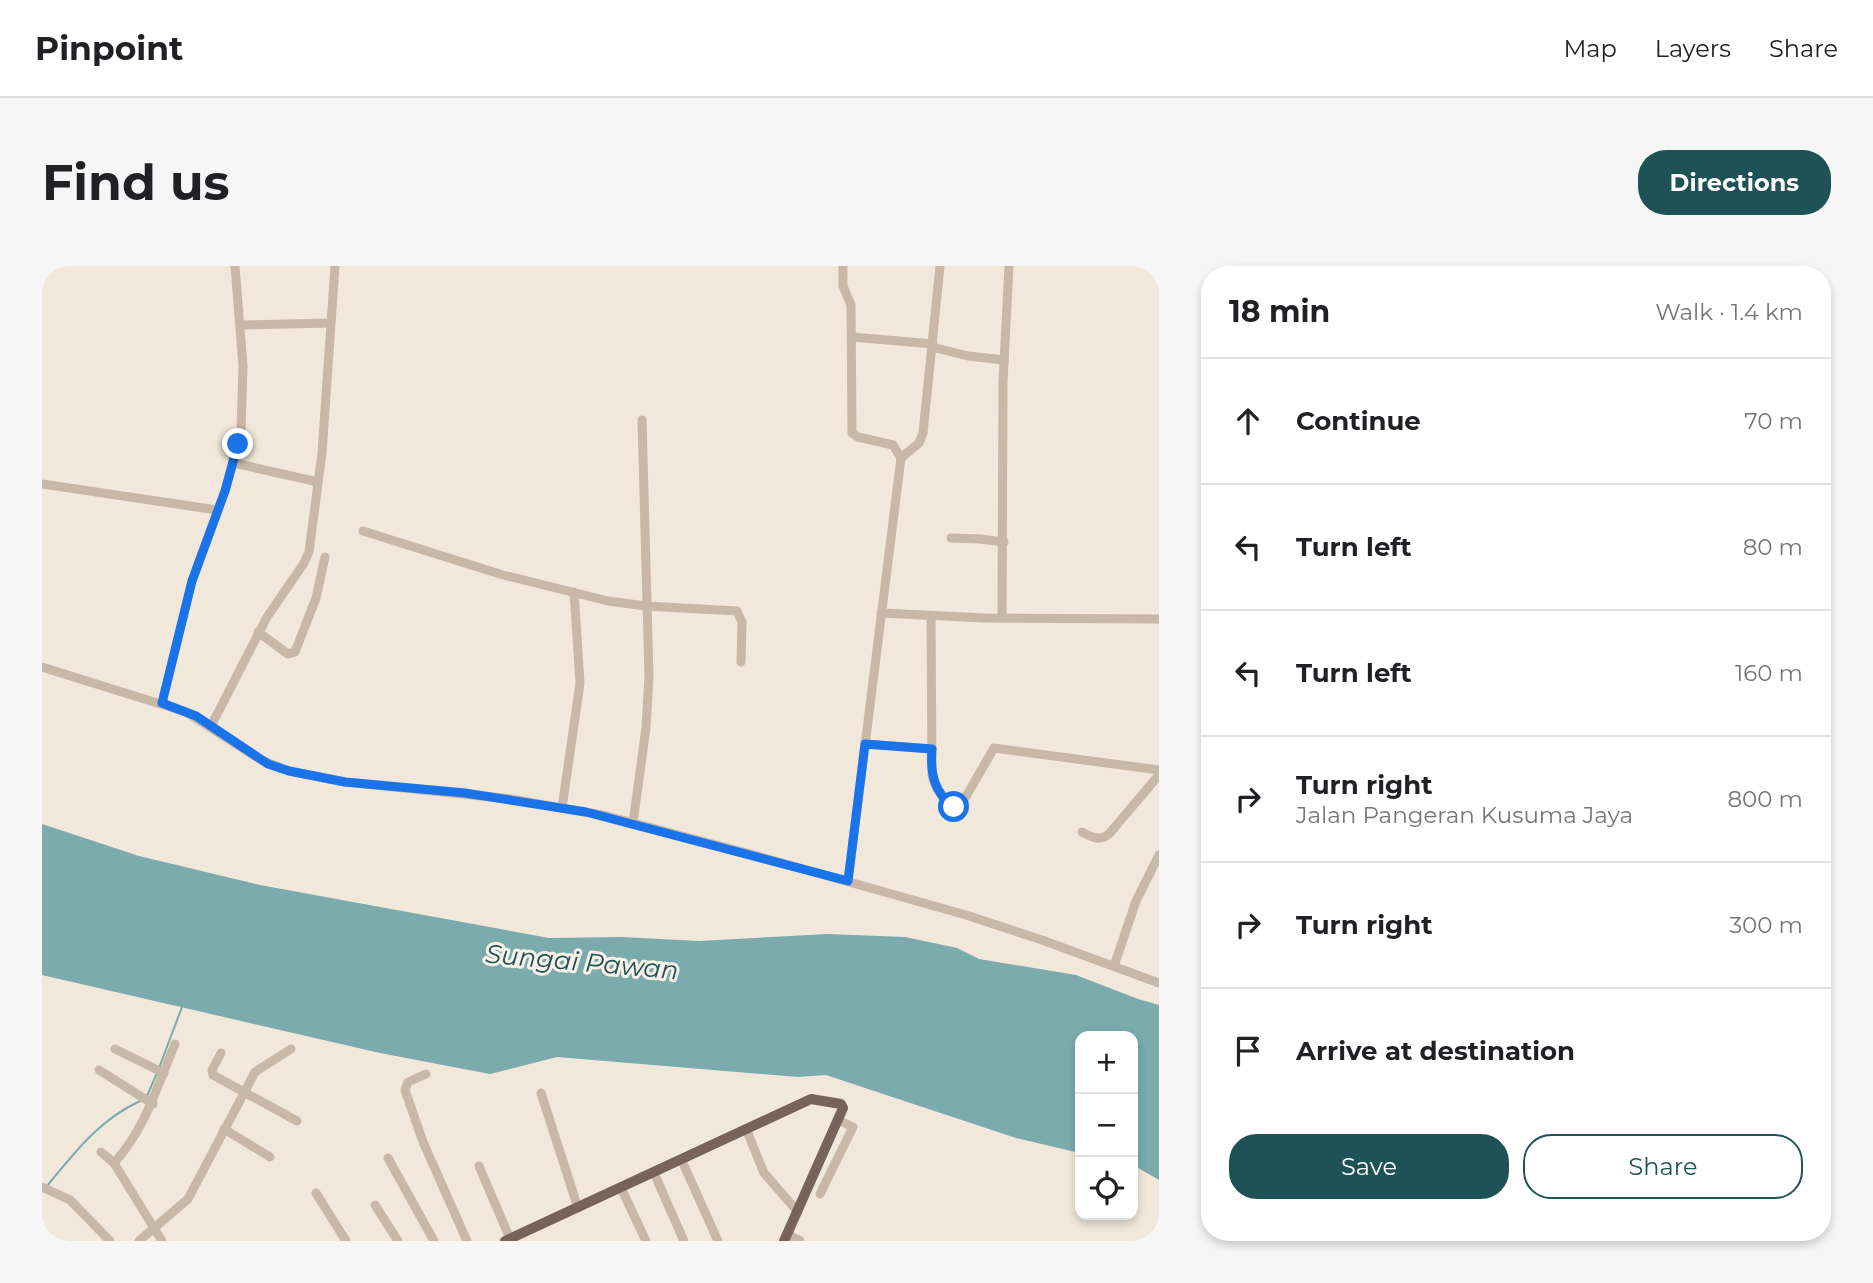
<!DOCTYPE html>
<html lang="en">
<head>
<meta charset="utf-8">
<style>
  :root { --surface:#fff; --page:#f6f6f6; --text:#202124; --muted:#757577; --line:#e0e0e0; --accent:#1e5256 }
  body { margin:0; font-family:Montserrat,sans-serif; background:var(--page); color:var(--text) }
  .controls { position:absolute; right:21px; bottom:21px; display:grid; overflow:hidden; border-radius:14px; box-shadow:0 4px 10px #0003 }
  .controls button { width:63px; height:63px; display:grid; place-items:center; padding:0; border:0; border-bottom:2px solid var(--line); background:var(--surface); color:var(--text); font:35px sans-serif }
  .stop { position:absolute; width:21px; height:21px; margin:-16px; border:5px solid #1a73e8; border-radius:50%; background:#fff }
  .stop.end { background:#1a73e8; border-color:#fff; box-shadow:0 2px 7px #0008 }
  .list { margin:0; padding:0; list-style:none }
  h2 { display:flex; justify-content:space-between; align-items:center; height:91px; margin:0; padding:0 28px; font-size:30px }
  h2 small { font-size:23px; font-weight:400; color:var(--muted) }
  .list li { display:grid; grid-template-columns:46px 1fr auto; gap:21px; align-items:center; box-sizing:border-box; height:126px; padding:0 28px; border-top:2px solid var(--line) }
  .list b { display:block; font-size:26px; white-space:nowrap }
  .list p { margin:0; font-size:23px; white-space:nowrap; color:var(--muted) }
  .list em { font-size:23px; font-style:normal; color:var(--muted) }
  .actions { display:flex; gap:14px; padding:21px 28px }
  .actions a { flex:1; padding:16px 0; border:2px solid var(--accent); border-radius:28px; text-align:center; font-size:24px; color:var(--accent) }
  .actions .main { background:var(--accent); color:#fff }
  .icon { flex:none; width:38px; height:38px; fill:none; stroke:currentColor; stroke-width:2; stroke-linecap:round; stroke-linejoin:round }
  .map { position:relative; flex:none; width:1117px; height:975px; overflow:hidden; border-radius:28px }
  header { display:flex; align-items:center; gap:42px; box-sizing:border-box; height:98px; padding:0 35px; background:var(--surface); border-bottom:2px solid var(--line) }
  header strong { font-size:33px }
  nav { display:flex; gap:38px; margin-inline-start:auto; font-size:24px }
  .intro { display:flex; align-items:center; justify-content:space-between; box-sizing:border-box; height:168px; padding:0 42px }
  h1 { margin:0; font-size:49px }
  .button { padding:18px 32px; border-radius:28px; background:var(--accent); color:#fff; font-size:24px; font-weight:700 }
  main { display:flex; gap:42px; padding:0 42px }
  aside { flex:1; background:var(--surface); border-radius:28px; box-shadow:0 4px 10px #0003 }
  .map>svg:first-child { display:block }
  .water { fill:#7babad }
  .lines { fill:none; stroke-linecap:round; stroke-linejoin:round }
  .stream { stroke:#7babad; stroke-width:2 }
  .minor { stroke:#c9b7a7; stroke-width:9 }
  .major { stroke:#776359; stroke-width:10 }
  .route { stroke:#1a73e8; stroke-width:9 }
  .labels { text-anchor:middle; dominant-baseline:central; stroke-width:6; stroke-linejoin:round; paint-order:stroke }
  .water-label { font-size:26px; font-style:italic; fill:#1e5256; stroke:#f9f1e7 }
</style>
</head>
<body>
<header>
<strong>Pinpoint</strong>
<nav><a>Map</a><a>Layers</a><a>Share</a></nav>
</header>
<div class="intro"><h1>Find us</h1><a class="button">Directions</a></div>
<main>
<div class="map">
<svg width="1117" height="975" viewBox="0 0 1117 975">
  <rect width="100%" height="100%" fill="#f1e7db"/>
  <!-- water -->
  <polygon class="water" points="0,558 97,590 218,619 507,672 579,671 657,675 785,668 863,671 915,682 937,693 1034,709 1096,733 1117,739 1117,914 1091,899 1091,770 1038,770 1038,887 974,872 784,809 756,811 515,791 448,808 338,787 0,709"/>
  <g class="lines">
    <!-- stream -->
    <g class="stream">
      <polyline points="117,802 140,741"/>
      <polyline points="105,830 115,807"/>
      <path d="M5,920C33,886 57,854 98,835"/>
    </g>
    <!-- minor -->
    <g class="minor">
      <polyline points="801,0 801,20 809,39 810,167 816,171 851,179 859,192 806,615"/>
      <polyline points="199,59 288,57"/>
      <polyline points="810,71 891,78"/>
      <polyline points="890,81 926,90 962,94"/>
      <polyline points="859,192 877,177 881,167 898,0"/>
      <polyline points="192,197 276,216"/>
      <polyline points="0,218 175,244"/>
      <polyline points="321,265 461,309 566,335 604,340 695,345 700,356 699,396"/>
      <polyline points="909,272 938,273 962,276"/>
      <polyline points="839,347 943,352 1117,353"/>
      <path d="M889,350L890,509C892,521 902,536 914,540L922,534L952,482L1117,504"/>
      <polyline points="960,352 961,116 967,0"/>
      <polyline points="216,366 246,388 253,386 274,332 283,291"/>
      <polyline points="0,401 144,446 219,494 247,505 303,516 469,533 565,550 701,586 924,649"/>
      <polyline points="120,437 150,315 183,225 199,165 201,100 193,0"/>
      <polyline points="169,460 225,351 262,297 267,286 280,187 293,0"/>
      <polyline points="823,478 890,483"/>
      <polyline points="520,542 538,417 532,326"/>
      <polyline points="591,557 604,462 607,410 600,154"/>
      <path d="M1040,566C1050,571 1057,576 1067,568L1117,509"/>
      <polyline points="927,650 1000,674 1117,717"/>
      <polyline points="1072,700 1094,635 1117,589"/>
      <polyline points="73,783 122,807"/>
      <polyline points="179,787 170,804 171,809 255,855"/>
      <polyline points="57,804 111,838"/>
      <polyline points="384,808 366,816 363,824 381,876 425,975"/>
      <polyline points="499,827 536,942"/>
      <polyline points="182,863 228,891"/>
      <polyline points="705,865 722,907 756,946"/>
      <polyline points="59,886 72,897 120,975"/>
      <polyline points="346,892 392,975"/>
      <polyline points="640,895 676,975"/>
      <path d="M72,897C104,862 115,820 133,778"/>
      <polyline points="437,900 469,975"/>
      <polyline points="612,907 642,975"/>
      <polyline points="0,921 28,934 68,975"/>
      <polyline points="579,922 604,975"/>
      <polyline points="274,927 304,975"/>
      <polyline points="778,928 811,861 796,854"/>
      <polyline points="333,939 356,975"/>
      <polyline points="745,968 758,975"/>
      <polyline points="97,975 146,933 213,806 249,783"/>
    </g>
    <!-- major -->
    <polyline class="major" points="463,975 769,833 799,838 801,842 742,975"/>
  </g>
  <g class="lines">
    <!-- route -->
    <path class="route" d="M196,178L183,225L150,315L120,437L154,450L226,498L247,505L303,516L423,527L544,546L806,615L823,478L890,483C888,507 892,527 912,541"/>
  </g>
  <g class="labels">
    <!-- water labels -->
    <g class="water-label">
      <text transform="translate(540 696) rotate(5)">Sungai Pawan</text>
    </g>
  </g>
</svg>
<div class="controls">
<button>+</button>
<button>−</button>
<button><svg class="icon" aria-label="locate" viewBox="0 0 24 24"><circle cx="12" cy="12" r="6"/><path d="M12 2v4M12 18v4M2 12h4M18 12h4"/></svg></button>
</div>
<div class="stop" style="left:912px;top:541px"></div>
<div class="stop end" style="left:196px;top:178px"></div>
</div>
<aside>
<h2>18 min<small>Walk · 1.4 km</small></h2>
<ul class="list">
<li><svg class="icon" aria-label="ahead" viewBox="0 0 24 24"><path d="M12 20V5M6 11l6-6 6 6"/></svg><div><b>Continue</b></div><em>70 m</em></li>
<li><svg class="icon" aria-label="left" viewBox="0 0 24 24"><path d="M17 20v-9H6M10 6l-5 5 5 5"/></svg><div><b>Turn left</b></div><em>80 m</em></li>
<li><svg class="icon" aria-label="left" viewBox="0 0 24 24"><path d="M17 20v-9H6M10 6l-5 5 5 5"/></svg><div><b>Turn left</b></div><em>160 m</em></li>
<li><svg class="icon" aria-label="right" viewBox="0 0 24 24"><path d="M7 20v-9h11M14 6l5 5-5 5"/></svg><div><b>Turn right</b><p>Jalan Pangeran Kusuma Jaya</p></div><em>800 m</em></li>
<li><svg class="icon" aria-label="right" viewBox="0 0 24 24"><path d="M7 20v-9h11M14 6l5 5-5 5"/></svg><div><b>Turn right</b></div><em>300 m</em></li>
<li><svg class="icon" aria-label="arrive" viewBox="0 0 24 24"><path d="M6 21V4h12l-3 4 3 4H6"/></svg><div><b>Arrive at destination</b></div></li>
</ul>
<div class="actions"><a class="main">Save</a><a>Share</a></div>
</aside>
</main>
</body>
</html>
